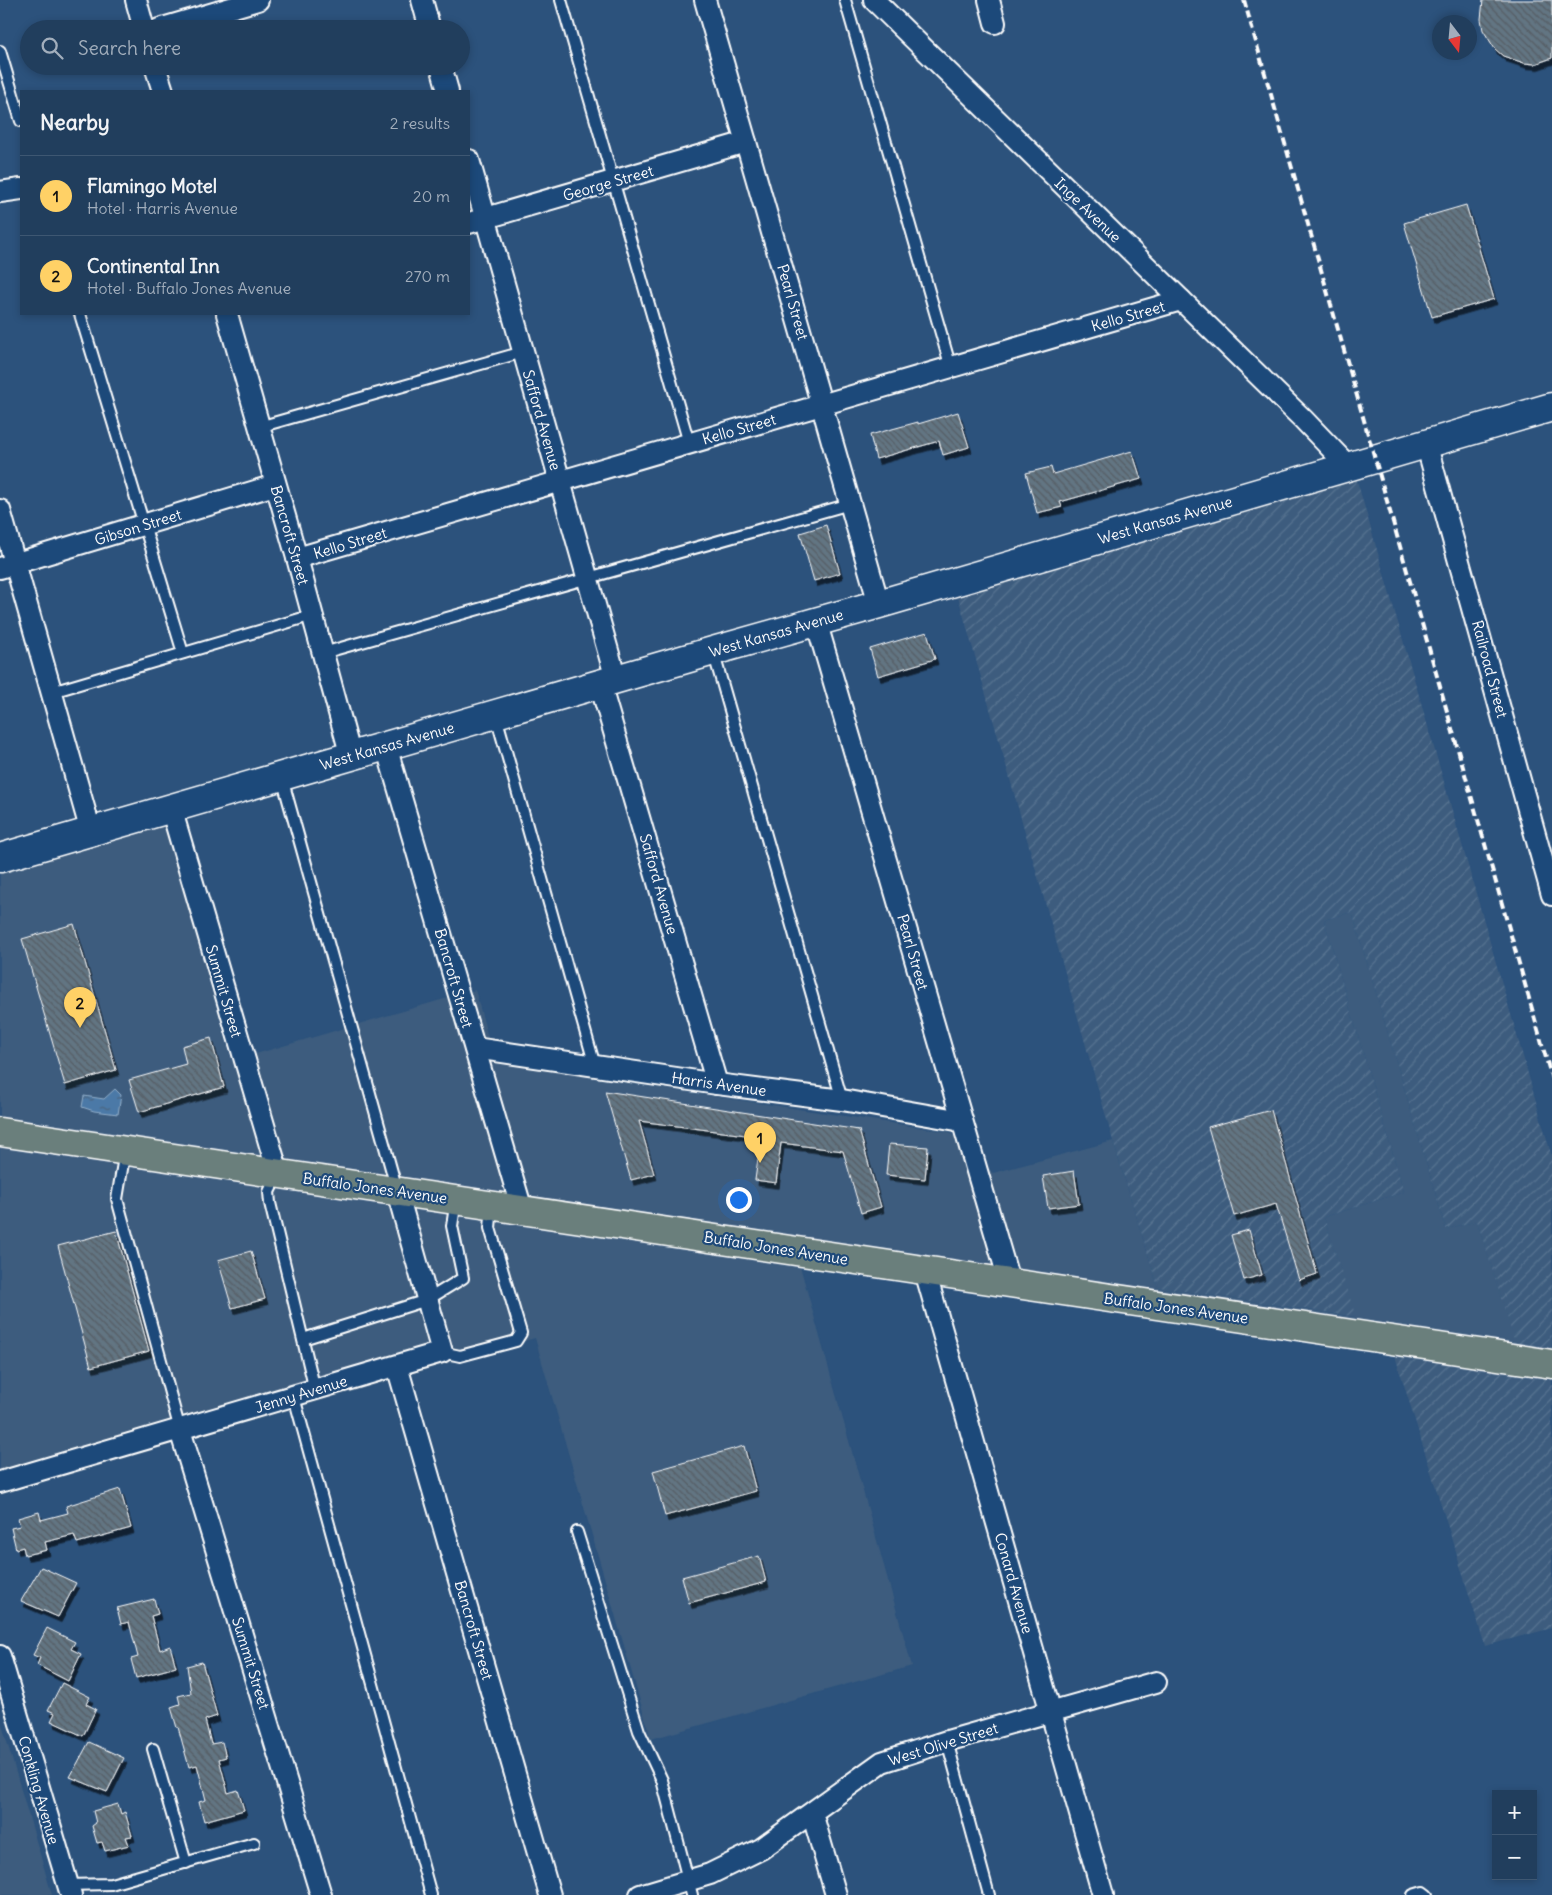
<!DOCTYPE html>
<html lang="en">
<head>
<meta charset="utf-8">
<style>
  :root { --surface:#213e5d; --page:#294563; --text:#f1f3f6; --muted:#a2aebc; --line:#3e5772; --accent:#ffd166 }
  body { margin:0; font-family:Delius,sans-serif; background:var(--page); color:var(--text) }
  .controls { position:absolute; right:15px; bottom:15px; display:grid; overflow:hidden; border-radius:0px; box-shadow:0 2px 8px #0003 }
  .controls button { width:45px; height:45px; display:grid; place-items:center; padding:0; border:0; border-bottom:1px solid var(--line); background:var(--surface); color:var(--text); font:25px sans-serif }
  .compass { position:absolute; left:1432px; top:15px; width:45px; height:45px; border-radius:50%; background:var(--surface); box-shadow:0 2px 8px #0003; rotate:164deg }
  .you { position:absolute; left:738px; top:1199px; width:18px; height:18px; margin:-12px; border:4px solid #fff; border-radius:50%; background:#1a73e8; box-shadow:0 0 0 8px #1a73e833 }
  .badge { display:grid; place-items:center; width:32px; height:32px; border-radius:50%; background:var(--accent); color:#111; font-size:16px; font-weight:700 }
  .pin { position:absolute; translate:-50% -41px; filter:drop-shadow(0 1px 2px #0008) }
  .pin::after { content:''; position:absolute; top:26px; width:18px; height:15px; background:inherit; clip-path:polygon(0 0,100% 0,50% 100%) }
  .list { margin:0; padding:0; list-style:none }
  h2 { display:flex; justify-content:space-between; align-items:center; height:65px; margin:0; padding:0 20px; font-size:21px }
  h2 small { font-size:16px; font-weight:400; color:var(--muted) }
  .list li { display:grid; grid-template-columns:32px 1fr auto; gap:15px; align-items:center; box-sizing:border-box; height:80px; padding:0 20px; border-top:1px solid var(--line) }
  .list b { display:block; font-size:19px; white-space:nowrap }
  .list p { margin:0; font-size:16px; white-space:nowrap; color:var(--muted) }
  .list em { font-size:16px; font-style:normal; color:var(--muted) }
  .icon { flex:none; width:28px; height:28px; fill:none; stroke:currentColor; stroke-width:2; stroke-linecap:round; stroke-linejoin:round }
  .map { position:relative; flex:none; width:1552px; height:1895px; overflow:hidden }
  .search { position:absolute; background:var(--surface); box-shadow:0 2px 8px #0003; left:20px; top:20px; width:450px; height:55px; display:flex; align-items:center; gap:12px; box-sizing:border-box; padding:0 18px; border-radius:28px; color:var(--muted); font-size:19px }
  .panel { position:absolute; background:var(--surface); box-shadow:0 2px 8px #0003; left:20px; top:90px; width:450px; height:225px; border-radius:0px }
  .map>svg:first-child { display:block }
  .built { fill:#3c5c7e }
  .industrial { fill:url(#industrial-furrows) }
  .water { fill:url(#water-ripples); stroke:#93afca }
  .building { fill:url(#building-back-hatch); stroke:#fff; filter:url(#shadow) }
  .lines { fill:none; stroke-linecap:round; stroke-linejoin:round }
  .lane-casing { stroke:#fff; stroke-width:14 }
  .street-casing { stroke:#fff; stroke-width:24 }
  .secondary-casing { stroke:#fff; stroke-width:31 }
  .primary-casing { stroke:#fff; stroke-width:31 }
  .lane { stroke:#1f4a7a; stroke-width:10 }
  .street { stroke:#1f4a7a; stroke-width:20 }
  .secondary { stroke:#1f4a7a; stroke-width:28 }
  .primary { stroke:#6b7f7c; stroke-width:28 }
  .rail { stroke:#fff; stroke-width:4; stroke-dasharray:8 4; stroke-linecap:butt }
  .labels { text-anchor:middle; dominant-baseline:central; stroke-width:4.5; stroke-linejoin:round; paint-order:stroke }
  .street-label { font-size:15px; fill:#fff; stroke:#1f4a7a }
</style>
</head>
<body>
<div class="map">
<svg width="1552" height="1895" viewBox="0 0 1552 1895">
  <defs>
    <pattern id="industrial-furrows" width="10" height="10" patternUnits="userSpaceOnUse" patternTransform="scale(1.25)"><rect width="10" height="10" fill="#3c5c7e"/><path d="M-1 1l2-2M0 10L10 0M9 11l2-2" fill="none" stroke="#597491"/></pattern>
    <pattern id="water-ripples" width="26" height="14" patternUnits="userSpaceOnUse" patternTransform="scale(1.25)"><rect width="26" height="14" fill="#4b79a7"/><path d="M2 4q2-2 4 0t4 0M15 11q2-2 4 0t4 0" fill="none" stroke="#4c627a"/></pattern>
    <pattern id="building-back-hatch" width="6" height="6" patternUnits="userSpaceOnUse" patternTransform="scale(1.25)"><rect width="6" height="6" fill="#627482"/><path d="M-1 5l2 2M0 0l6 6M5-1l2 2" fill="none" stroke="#565e64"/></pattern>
    <filter id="shadow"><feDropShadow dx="3" dy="5.5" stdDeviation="0" flood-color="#0009"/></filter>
  </defs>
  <rect width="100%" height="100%" fill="#2c527c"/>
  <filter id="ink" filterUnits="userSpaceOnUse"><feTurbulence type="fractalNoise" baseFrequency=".02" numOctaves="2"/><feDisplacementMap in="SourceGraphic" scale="10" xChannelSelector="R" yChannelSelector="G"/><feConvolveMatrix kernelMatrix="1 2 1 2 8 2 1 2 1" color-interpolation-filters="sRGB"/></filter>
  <g filter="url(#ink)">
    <!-- built -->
    <g class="built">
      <polygon points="156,797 232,1061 475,990 495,1063 950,1132 993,1173 1113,1141 1158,1287 1355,1317 1324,1217 1404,1192 1324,920 1352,912 1446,1229 1477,1221 1526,1375 1068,1304 800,1266 912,1666 651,1739 535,1338 0,1495 0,841"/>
      <polygon points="0,1718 52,1895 0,1895"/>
    </g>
    <!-- industrial -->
    <polygon class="industrial" points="1356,477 1552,1157 1552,1628 1485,1646 1395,1356 1525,1375 1477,1221 1446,1229 1352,912 1324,920 1404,1192 1324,1217 1356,1317 1158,1287 1113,1141 957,593"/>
    <!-- water -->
    <polygon class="water" points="115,1089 121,1095 118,1114 94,1111 82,1107 84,1096 104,1099"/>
    <!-- building -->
    <g class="building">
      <polygon points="1483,0 1552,0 1552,58 1535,64 1524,63 1503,56 1495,49 1483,30 1481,19"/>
      <polygon points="1466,205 1494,299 1432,317 1404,223"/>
      <polygon points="958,412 969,447 943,455 939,441 876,459 870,435 918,422 918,424"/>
      <polygon points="1132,451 1141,479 1060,502 1062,507 1037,513 1026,473 1051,467 1053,474"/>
      <polygon points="826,525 840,573 814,581 800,533"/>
      <polygon points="927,632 935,659 878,676 870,649"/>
      <polygon points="74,924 116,1070 65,1085 22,939"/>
      <polygon points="211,1038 224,1087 139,1112 129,1080 186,1064 182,1046"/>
      <polygon points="605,1091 859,1130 881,1207 861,1213 843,1151 781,1143 776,1183 755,1180 761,1137 639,1121 654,1174 631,1180"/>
      <polygon points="1271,1110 1317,1274 1299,1280 1276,1204 1234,1216 1208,1127"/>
      <polygon points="889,1144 928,1147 925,1179 886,1175"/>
      <polygon points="1074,1171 1079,1204 1048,1208 1043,1176"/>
      <polygon points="1249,1230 1262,1275 1244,1280 1231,1235"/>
      <polygon points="116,1231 149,1351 91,1367 58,1246"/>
      <polygon points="251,1251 265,1299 232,1308 218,1260"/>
      <polygon points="744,1446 756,1491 665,1516 653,1471"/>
      <polygon points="120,1489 131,1528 77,1543 74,1535 45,1542 47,1550 25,1555 23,1547 16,1549 11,1528 20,1526 18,1518 39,1512 41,1520 68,1513 66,1506"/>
      <polygon points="759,1556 766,1582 689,1603 682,1577"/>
      <polygon points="41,1567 76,1583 58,1617 21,1601"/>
      <polygon points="154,1599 158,1614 151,1616 160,1650 170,1646 176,1667 136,1678 131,1659 138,1657 129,1622 121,1624 117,1608"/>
      <polygon points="47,1628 75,1642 71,1649 81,1654 68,1681 37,1665 40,1658 33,1655"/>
      <polygon points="202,1662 217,1716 205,1720 211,1744 222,1742 226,1757 219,1759 228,1793 238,1790 244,1810 204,1821 199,1802 206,1800 197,1765 189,1767 178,1727 177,1728 171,1707 180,1704 178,1696 191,1693 187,1666"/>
      <polygon points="62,1683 90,1697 86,1704 96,1709 83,1736 51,1721 55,1713 48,1710"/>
      <polygon points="89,1742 124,1758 107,1792 70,1777"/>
      <polygon points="118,1804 121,1814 125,1812 132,1836 126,1837 129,1845 105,1851 102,1842 97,1843 92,1826 96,1823 93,1811"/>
    </g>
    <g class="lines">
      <defs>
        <g id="lane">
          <polyline points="561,0 689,443"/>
          <polyline points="845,0 951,368"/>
          <polyline points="0,51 21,121"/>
          <polyline points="80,314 183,653"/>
          <polyline points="259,427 523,352"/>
          <polyline points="713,651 842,1100"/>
          <polyline points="323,653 850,504"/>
          <polyline points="52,692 313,615"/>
          <polyline points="496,716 595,1066"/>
          <polyline points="282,778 397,1190"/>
          <polyline points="125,1151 117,1199 180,1430"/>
          <polyline points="277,1176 269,1192 270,1203 315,1390"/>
          <polyline points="303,1339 427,1300 463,1278 452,1226 456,1200"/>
          <polyline points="442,1352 460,1356 516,1341 521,1333 490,1228 492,1206"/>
          <polyline points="294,1397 431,1895"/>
          <polyline points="577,1532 639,1731 662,1780 692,1895"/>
          <polyline points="947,1741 989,1895"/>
          <polyline points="153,1749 186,1863"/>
          <polyline points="67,1885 111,1884 254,1843"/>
          <polyline points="1413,1895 1423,1892 1427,1895"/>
        </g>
        <g id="street">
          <polyline points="136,0 144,29"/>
          <polyline points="422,0 430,29"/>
          <polyline points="705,0 879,604"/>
          <polyline points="874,0 1303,419 1348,466"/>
          <polyline points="989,0 995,23"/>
          <polyline points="159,29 258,0"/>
          <polyline points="155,66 163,91"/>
          <polyline points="441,66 448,91"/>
          <polyline points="469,160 616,679"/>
          <polyline points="0,192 21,189"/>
          <polyline points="469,223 746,142"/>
          <polyline points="227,314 297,558 351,757"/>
          <polyline points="1426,443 1552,895"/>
          <polyline points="0,510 91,832"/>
          <path d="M297,558C591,471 886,387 1181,300"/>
          <polyline points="0,568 275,485"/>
          <polyline points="816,621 1010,1284"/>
          <polyline points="600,684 717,1084"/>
          <polyline points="386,746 522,1210"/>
          <polyline points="171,808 278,1173"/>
          <polyline points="475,1048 717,1084 842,1100 962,1121"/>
          <polyline points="925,1271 1103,1895"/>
          <polyline points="397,1366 550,1895"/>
          <polyline points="180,1430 321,1895"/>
          <polyline points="0,1482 442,1352 397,1191"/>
          <polyline points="0,1656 71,1895"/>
          <polyline points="812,1813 836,1895"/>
          <polyline points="640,1895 710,1874 761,1849 882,1762 947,1741 1156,1682"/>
        </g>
        <polyline id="secondary" points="0,858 713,651 879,604 1552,407"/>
        <polyline id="primary" points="0,1132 1552,1364"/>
      </defs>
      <!-- lane casing -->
      <use href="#lane" class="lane-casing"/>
      <!-- street casing -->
      <use href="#street" class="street-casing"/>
      <!-- secondary casing -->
      <use href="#secondary" class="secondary-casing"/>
      <!-- primary casing -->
      <use href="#primary" class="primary-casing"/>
      <!-- lane -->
      <use href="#lane" class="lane"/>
      <!-- street -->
      <use href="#street" class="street"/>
      <!-- secondary -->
      <use href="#secondary" class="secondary"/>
      <!-- primary -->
      <use href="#primary" class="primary"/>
      <!-- rail -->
      <polyline class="rail" points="1244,0 1552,1079"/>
    </g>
  </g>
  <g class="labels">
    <!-- street labels -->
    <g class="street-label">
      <text transform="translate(608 183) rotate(-16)">George Street</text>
      <text transform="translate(1088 210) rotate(44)">Inge Avenue</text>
      <text transform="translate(793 302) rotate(74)">Pearl Street</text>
      <text transform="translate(1128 316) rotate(-16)">Kello Street</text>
      <text transform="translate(542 420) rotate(74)">Safford Avenue</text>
      <text transform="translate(739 429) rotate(-16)">Kello Street</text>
      <text transform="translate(1165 520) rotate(-16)">West Kansas Avenue</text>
      <text transform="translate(138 527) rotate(-17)">Gibson Street</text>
      <text transform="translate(290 535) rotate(74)">Bancroft Street</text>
      <text transform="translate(350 543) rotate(-17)">Kello Street</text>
      <text transform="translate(776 633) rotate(-16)">West Kansas Avenue</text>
      <text transform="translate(1490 669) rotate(75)">Railroad Street</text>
      <text transform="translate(387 746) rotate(-16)">West Kansas Avenue</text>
      <text transform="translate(659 884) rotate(74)">Safford Avenue</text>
      <text transform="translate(913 952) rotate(74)">Pearl Street</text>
      <text transform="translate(454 978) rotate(74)">Bancroft Street</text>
      <text transform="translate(224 991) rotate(74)">Summit Street</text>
      <text transform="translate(719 1084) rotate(8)">Harris Avenue</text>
      <text transform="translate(375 1188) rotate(8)">Buffalo Jones Avenue</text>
      <text transform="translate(776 1248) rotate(9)">Buffalo Jones Avenue</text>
      <text transform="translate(1176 1308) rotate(8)">Buffalo Jones Avenue</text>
      <text transform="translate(301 1394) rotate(-17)">Jenny Avenue</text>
      <text transform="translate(1014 1583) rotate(74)">Conard Avenue</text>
      <text transform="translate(474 1630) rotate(74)">Bancroft Street</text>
      <text transform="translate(251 1663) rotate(73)">Summit Street</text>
      <text transform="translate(943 1744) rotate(-17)">West Olive Street</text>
      <text transform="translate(39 1790) rotate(74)">Conkling Avenue</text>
    </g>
  </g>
</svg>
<div class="controls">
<button>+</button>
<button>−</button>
</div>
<svg class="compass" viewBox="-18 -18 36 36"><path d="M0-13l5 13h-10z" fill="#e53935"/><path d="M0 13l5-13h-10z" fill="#a2aebc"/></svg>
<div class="you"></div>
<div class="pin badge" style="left:760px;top:1163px">1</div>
<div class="pin badge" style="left:80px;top:1028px">2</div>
<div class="search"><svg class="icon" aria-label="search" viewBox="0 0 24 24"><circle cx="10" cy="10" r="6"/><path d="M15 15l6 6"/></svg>Search here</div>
<section class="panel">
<h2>Nearby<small>2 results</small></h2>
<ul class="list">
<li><span class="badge">1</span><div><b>Flamingo Motel</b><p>Hotel · Harris Avenue</p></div><em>20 m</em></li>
<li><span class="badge">2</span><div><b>Continental Inn</b><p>Hotel · Buffalo Jones Avenue</p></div><em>270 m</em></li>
</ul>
</section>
</div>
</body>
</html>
